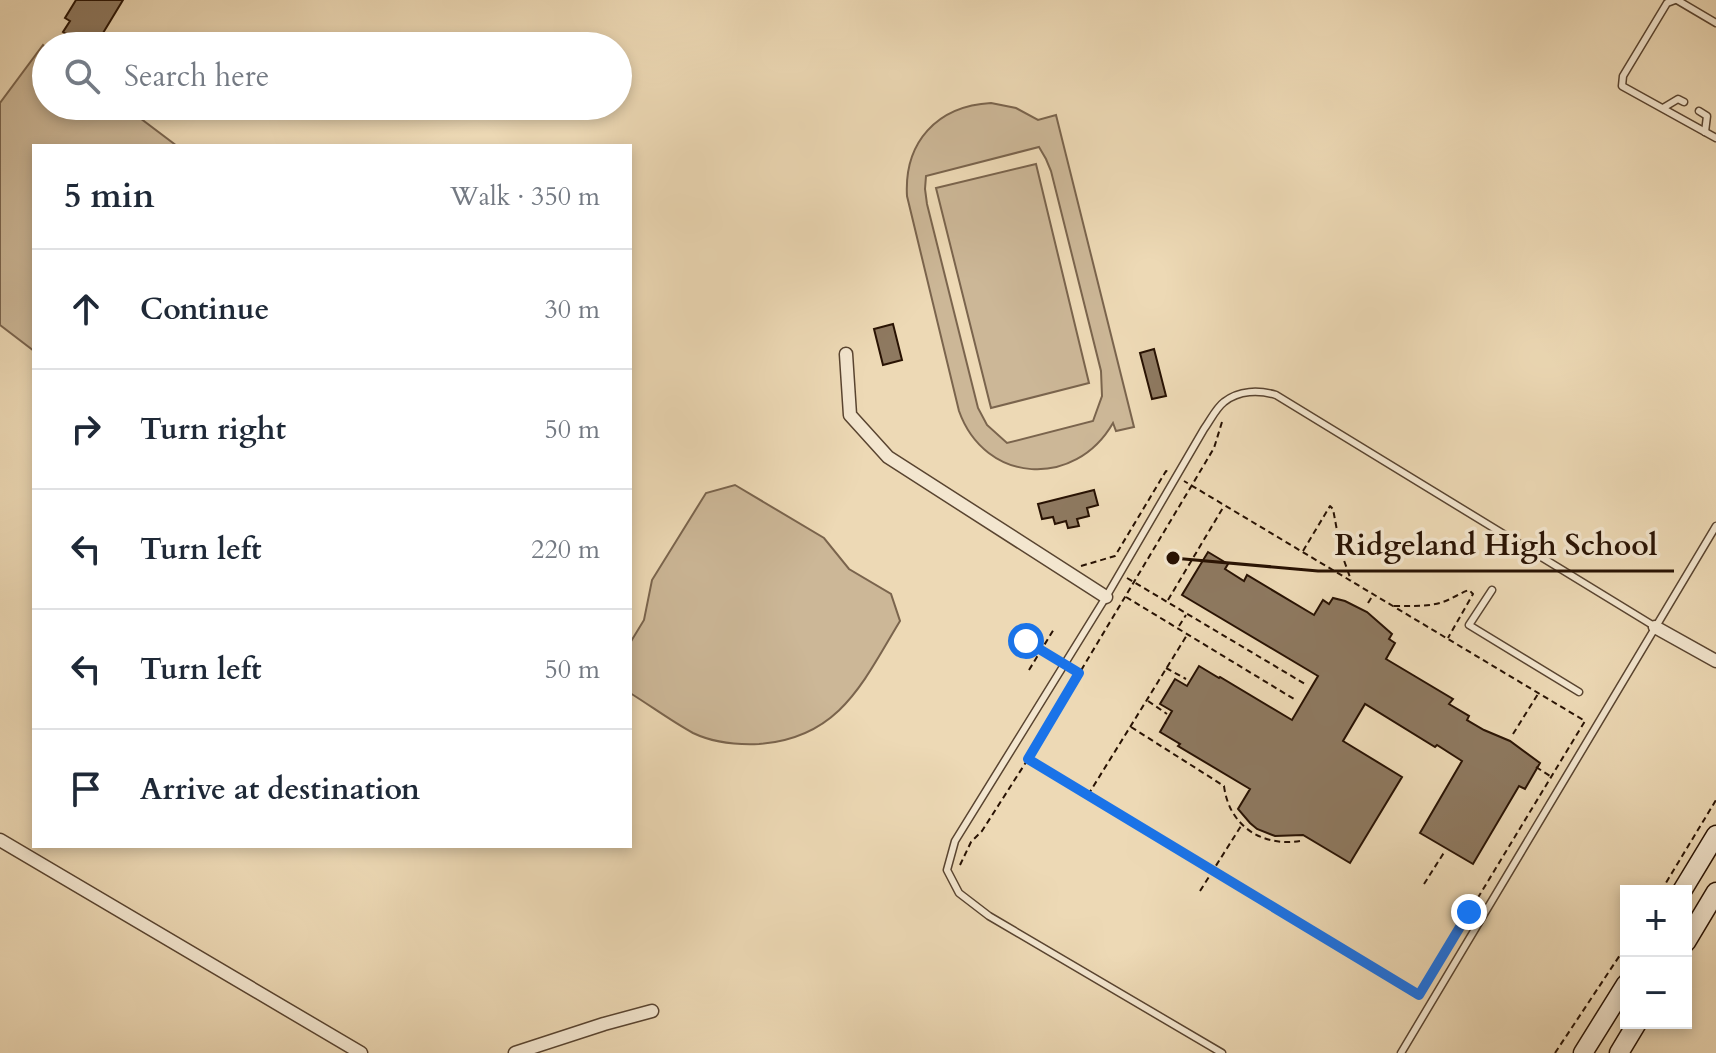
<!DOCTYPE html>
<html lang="en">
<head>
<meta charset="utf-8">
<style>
  :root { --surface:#fff; --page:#f2f2f3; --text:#1f2937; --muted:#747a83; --line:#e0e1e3 }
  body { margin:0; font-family:Cardo,serif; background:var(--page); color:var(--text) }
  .controls { position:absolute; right:24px; bottom:24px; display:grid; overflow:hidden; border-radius:0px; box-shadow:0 4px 12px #0003 }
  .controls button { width:72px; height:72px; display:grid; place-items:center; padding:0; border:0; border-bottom:2px solid var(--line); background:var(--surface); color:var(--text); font:40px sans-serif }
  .stop { position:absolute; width:24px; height:24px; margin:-18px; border:6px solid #1a73e8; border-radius:50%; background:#fff }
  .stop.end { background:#1a73e8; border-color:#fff; box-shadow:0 2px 8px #0008 }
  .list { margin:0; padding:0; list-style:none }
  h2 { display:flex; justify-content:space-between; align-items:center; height:104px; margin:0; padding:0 32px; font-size:34px }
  h2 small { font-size:26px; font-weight:400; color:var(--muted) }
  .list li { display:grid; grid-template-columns:52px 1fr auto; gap:24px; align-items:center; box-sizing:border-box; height:120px; padding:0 32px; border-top:2px solid var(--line) }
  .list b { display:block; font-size:30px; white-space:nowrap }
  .list em { font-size:26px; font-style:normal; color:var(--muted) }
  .icon { flex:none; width:44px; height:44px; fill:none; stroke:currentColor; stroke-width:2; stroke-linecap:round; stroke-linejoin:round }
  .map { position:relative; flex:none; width:1716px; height:1053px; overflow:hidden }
  .search { position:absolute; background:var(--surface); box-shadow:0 4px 12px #0003; left:32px; top:32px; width:600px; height:88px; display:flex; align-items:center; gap:20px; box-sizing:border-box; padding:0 28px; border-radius:44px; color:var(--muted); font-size:30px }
  .panel { position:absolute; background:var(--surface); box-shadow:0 4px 12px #0003; left:32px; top:144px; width:600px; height:704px; border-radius:0px }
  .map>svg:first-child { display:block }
  .green { fill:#ccb797; stroke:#7a644d; stroke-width:2; fill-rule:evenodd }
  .building { fill:#8e7960; stroke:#281203; stroke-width:2 }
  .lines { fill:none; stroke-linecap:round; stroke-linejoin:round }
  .lane-casing { stroke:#594430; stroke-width:9 }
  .street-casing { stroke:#594430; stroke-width:15 }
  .secondary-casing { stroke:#281203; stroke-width:21 }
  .path { stroke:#281203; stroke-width:2; stroke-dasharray:6 4; stroke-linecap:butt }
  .lane { stroke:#f3e6cf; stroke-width:6 }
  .street { stroke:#f3e6cf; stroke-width:12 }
  .secondary { stroke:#f3e6cf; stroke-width:18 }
  .route { stroke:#1a73e8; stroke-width:10 }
  .leader { fill:none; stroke:#281203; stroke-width:3 }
  .callout-dot { fill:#281203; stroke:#f3e6cf; stroke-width:3 }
  .callout-label { font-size:30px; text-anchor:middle; font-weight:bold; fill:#281203; stroke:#f3e6cf; stroke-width:7; stroke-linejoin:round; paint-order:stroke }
</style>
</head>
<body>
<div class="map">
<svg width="1716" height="1053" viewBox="0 0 1716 1053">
  <rect width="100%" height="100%" fill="#edd9b5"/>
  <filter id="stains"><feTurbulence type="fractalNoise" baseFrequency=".0025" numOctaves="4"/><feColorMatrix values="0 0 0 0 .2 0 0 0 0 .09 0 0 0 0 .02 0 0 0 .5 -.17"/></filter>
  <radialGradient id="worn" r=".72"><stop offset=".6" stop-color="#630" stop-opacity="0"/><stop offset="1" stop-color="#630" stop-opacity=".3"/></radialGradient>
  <!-- green -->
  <g class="green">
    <polygon points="43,45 46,48 46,106 124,106 177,146 34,146 34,351 0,325 0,103"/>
    <path d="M991,103L1016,108L1038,120L1056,115L1134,427L1116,431L1113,423C1075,489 985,484 959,411L907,196C904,142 937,106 991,103ZM1039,147L1046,159L1051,171L1101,371L1102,396L1093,421L1007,443L987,425L978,408L927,204L925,189L926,176Z"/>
    <polygon points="1036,164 1089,383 991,408 936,188"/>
    <path d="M735,485L824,538L849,569L891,594L900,621C863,682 840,738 759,744C736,745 714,743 693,733C671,721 651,706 630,693V643L644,620L652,580L706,493Z"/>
  </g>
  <!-- building -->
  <g class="building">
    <polygon points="76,0 123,0 100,38 96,36 90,46 86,46 63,32 70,21 65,18"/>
    <polygon points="893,324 902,360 883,365 874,329"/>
    <polygon points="1154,349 1166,396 1152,399 1140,353"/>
    <polygon points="1094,490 1098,505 1087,508 1089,516 1077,519 1079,526 1068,528 1066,521 1055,524 1053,517 1042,519 1038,504"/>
    <polygon points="1208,552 1228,564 1225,569 1244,581 1247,575 1314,615 1323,600 1329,604 1333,598 1345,601 1367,612 1392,634 1389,639 1395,643 1386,659 1453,699 1449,704 1469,716 1467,720 1484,730 1510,741 1540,763 1525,789 1519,786 1473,864 1420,833 1462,761 1437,745 1435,747 1365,704 1343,741 1402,777 1350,863 1303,835 1275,836 1257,829 1250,823 1238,809 1250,789 1178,746 1180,744 1160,732 1172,711 1160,704 1175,679 1187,686 1199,666 1219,678 1220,677 1292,720 1318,676 1182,595"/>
  </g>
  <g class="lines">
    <defs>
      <g id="lane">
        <polyline points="1675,0 1667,3 1623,76 1622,86 1716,138"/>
        <polyline points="1677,0 1716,23"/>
        <polyline points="1663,108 1678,99 1684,102"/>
        <polyline points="1699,111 1707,116 1705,132"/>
        <polyline points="1492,590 1469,625 1579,692"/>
        <path d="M1222,1053L989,916L959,893L947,870L955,841L1106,597L1204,429C1210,421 1216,408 1224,402C1239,390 1259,390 1276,395L1654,626"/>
        <polyline points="1401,1053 1716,526"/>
      </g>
      <g id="street">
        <polyline points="846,354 850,415 888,457 1106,597"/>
        <polyline points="1655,627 1716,661"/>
        <polyline points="0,840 361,1053"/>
        <polyline points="515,1053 604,1024 652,1011"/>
      </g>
      <g id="secondary">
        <polyline points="1682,891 1716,835"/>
        <polyline points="1686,942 1716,892"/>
        <polyline points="1583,1053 1626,984"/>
        <polyline points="1619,1053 1637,1023"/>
      </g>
    </defs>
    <!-- lane casing -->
    <use href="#lane" class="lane-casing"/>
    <!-- street casing -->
    <use href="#street" class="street-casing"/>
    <!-- secondary casing -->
    <use href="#secondary" class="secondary-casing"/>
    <!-- path -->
    <g class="path">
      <polyline points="1303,551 1330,506 1333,509 1341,552 1351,580"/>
      <polyline points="1081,566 1115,556 1166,471 1168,472"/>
      <polyline points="1127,578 1305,684"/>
      <polyline points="1126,597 1294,699"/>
      <polyline points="1168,600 1224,506"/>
      <polyline points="1368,603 1373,595"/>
      <path d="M1394,606C1411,606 1428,607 1443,602C1452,599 1460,593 1469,590L1473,594L1448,638"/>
      <polyline points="1179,626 1186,615"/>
      <polyline points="1026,641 1054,658"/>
      <polyline points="1166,668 1186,679"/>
      <polyline points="1029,670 1054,629"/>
      <polyline points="1148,701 1167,714"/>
      <path d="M1131,727L1224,786C1229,826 1262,847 1300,841"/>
      <polyline points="1513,734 1538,694"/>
      <polyline points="1028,759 1419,995 1585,721 1184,481"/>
      <polyline points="1536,767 1550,776"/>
      <polyline points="1088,795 1187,635"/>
      <polyline points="960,865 971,842 982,831 1028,759 1192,485 1214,448 1222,422"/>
      <polyline points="1424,884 1445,851"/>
      <polyline points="1200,891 1241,826"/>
      <polyline points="1661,891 1716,800"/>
      <polyline points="1555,1053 1626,946"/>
    </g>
    <!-- lane -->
    <use href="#lane" class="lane"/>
    <!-- street -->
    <use href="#street" class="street"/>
    <!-- secondary -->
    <use href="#secondary" class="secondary"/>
  </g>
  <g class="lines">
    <!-- route -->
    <polyline class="route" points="1026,641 1079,673 1028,759 1419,995 1469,912"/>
  </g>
  <!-- callouts -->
  <path class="leader" d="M1173 558L1318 571H1674"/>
  <circle class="callout-dot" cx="1173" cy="558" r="8"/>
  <g class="callout-label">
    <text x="1496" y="555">Ridgeland High School</text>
  </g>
  <rect width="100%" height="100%" filter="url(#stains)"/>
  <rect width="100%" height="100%" fill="url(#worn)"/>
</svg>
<div class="controls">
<button>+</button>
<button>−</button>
</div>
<div class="stop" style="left:1026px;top:641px"></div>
<div class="stop end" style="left:1469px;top:912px"></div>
<div class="search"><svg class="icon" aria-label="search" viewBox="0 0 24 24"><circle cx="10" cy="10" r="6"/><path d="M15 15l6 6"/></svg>Search here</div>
<section class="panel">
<h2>5 min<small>Walk · 350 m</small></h2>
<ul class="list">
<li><svg class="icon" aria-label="ahead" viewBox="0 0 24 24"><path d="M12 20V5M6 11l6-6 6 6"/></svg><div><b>Continue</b></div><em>30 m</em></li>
<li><svg class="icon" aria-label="right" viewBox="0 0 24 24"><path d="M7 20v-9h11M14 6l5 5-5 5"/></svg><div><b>Turn right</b></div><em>50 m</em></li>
<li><svg class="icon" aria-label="left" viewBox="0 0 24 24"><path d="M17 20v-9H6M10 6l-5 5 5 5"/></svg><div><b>Turn left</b></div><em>220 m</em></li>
<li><svg class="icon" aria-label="left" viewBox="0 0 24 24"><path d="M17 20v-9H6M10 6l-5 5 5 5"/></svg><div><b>Turn left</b></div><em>50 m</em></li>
<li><svg class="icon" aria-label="arrive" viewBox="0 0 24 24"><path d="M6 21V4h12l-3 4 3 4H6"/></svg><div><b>Arrive at destination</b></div></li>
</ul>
</section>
</div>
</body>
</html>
